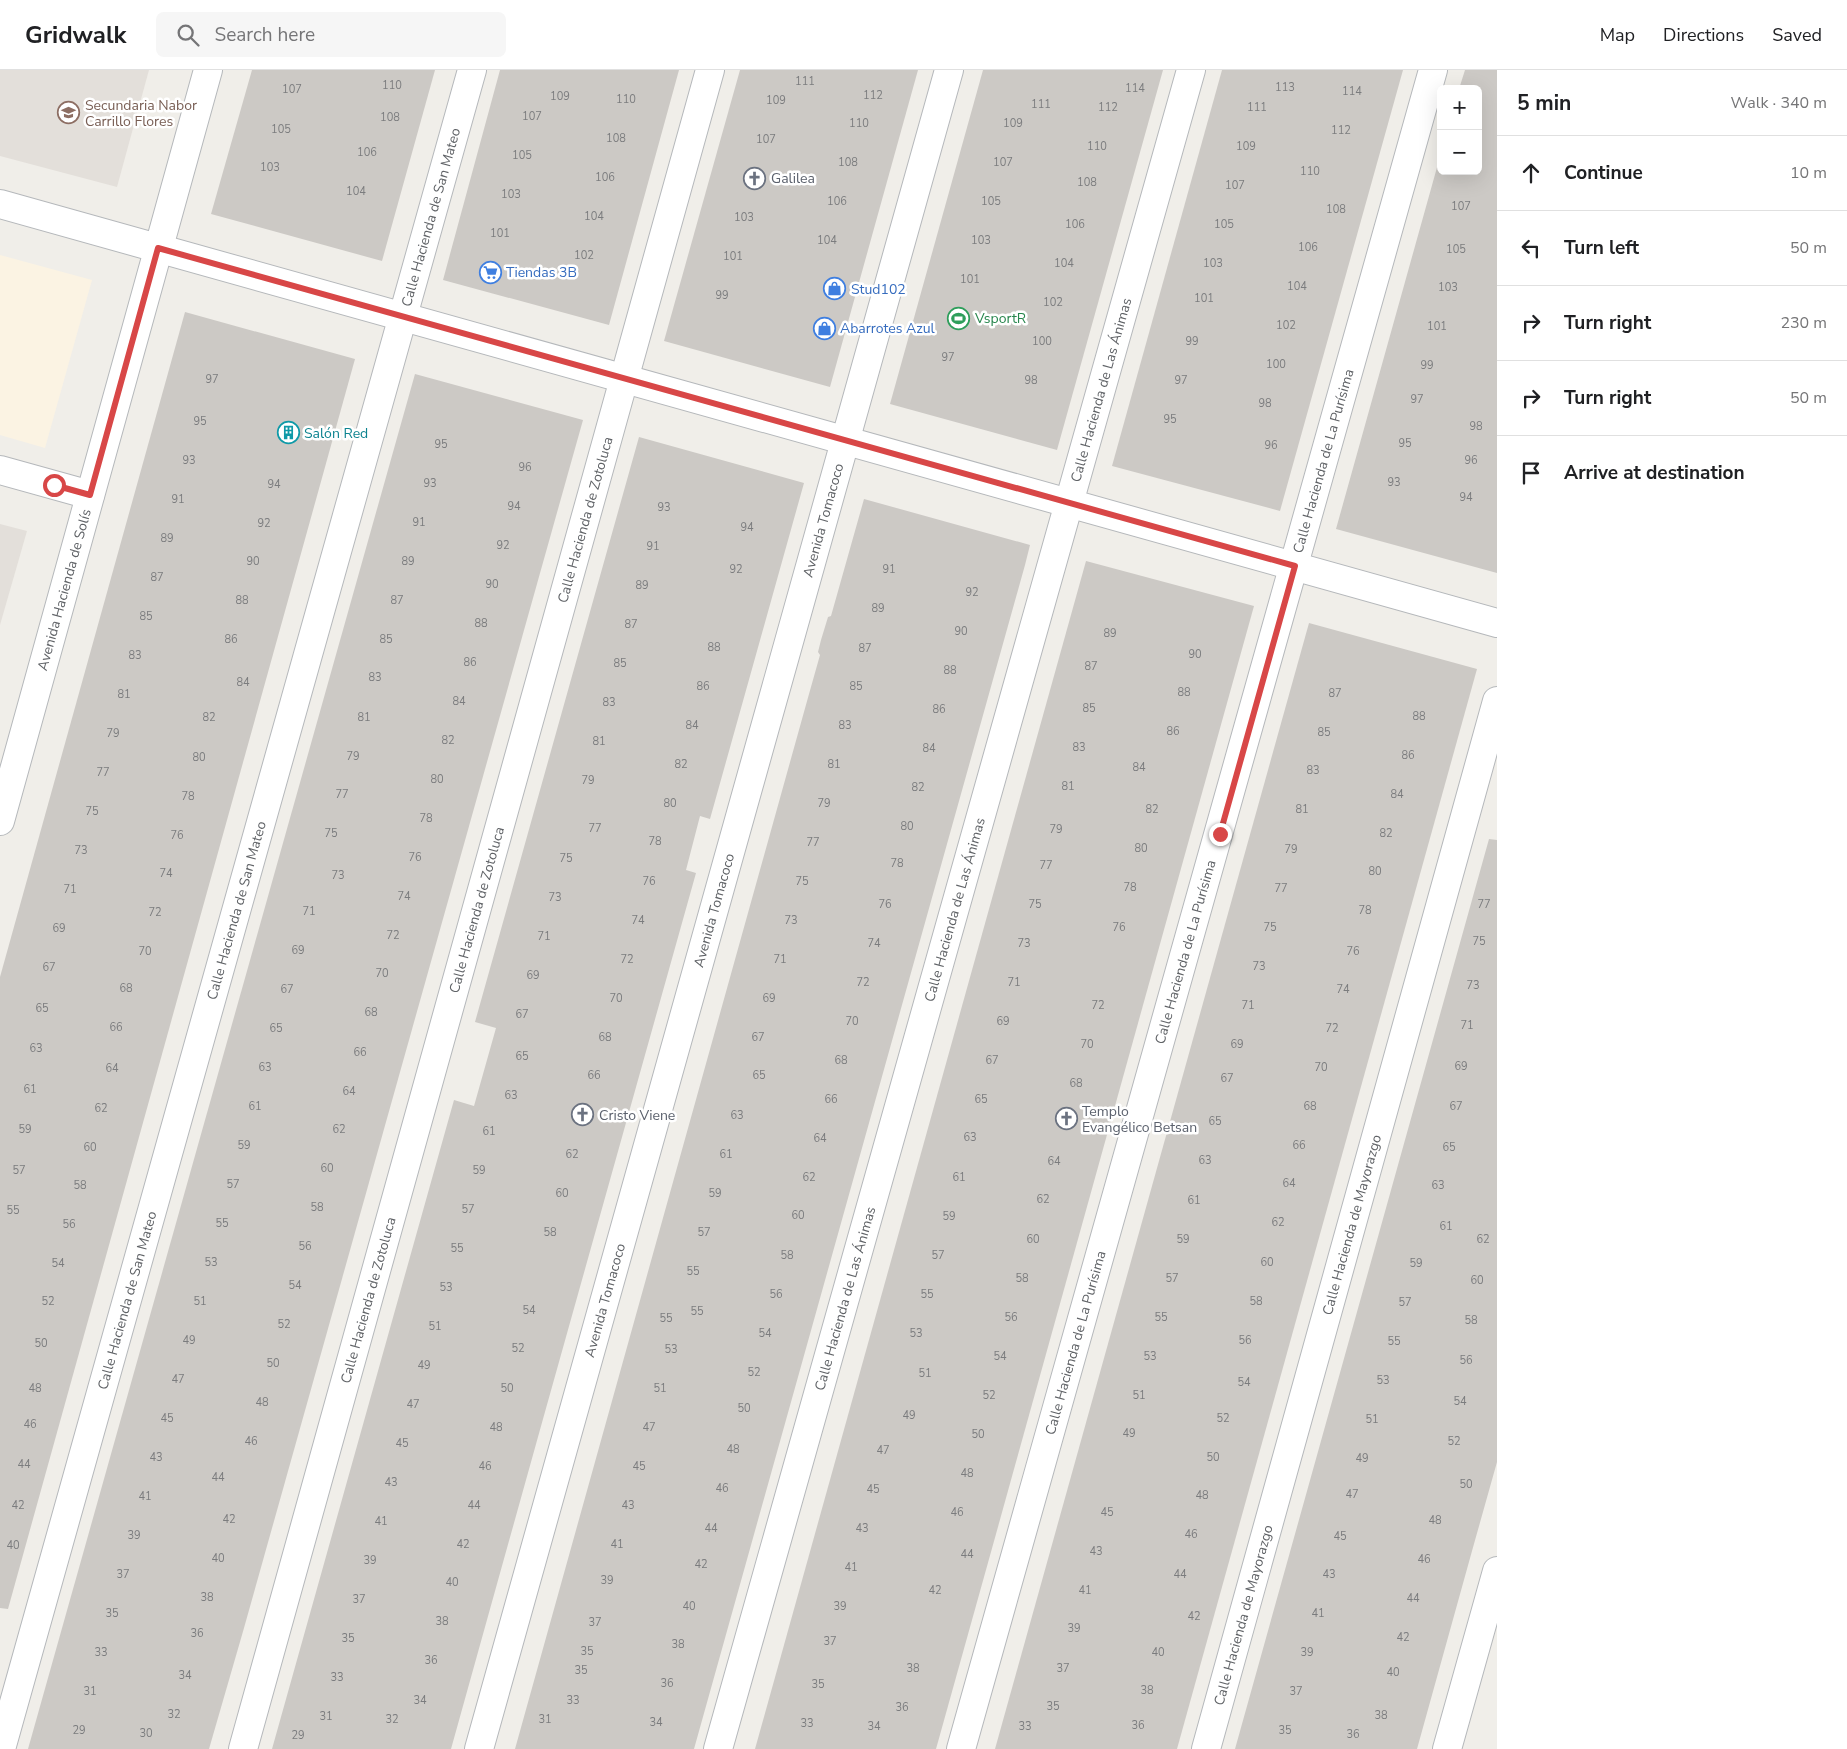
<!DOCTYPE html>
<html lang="en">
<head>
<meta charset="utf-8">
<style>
  :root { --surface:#fff; --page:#f6f6f6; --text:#202124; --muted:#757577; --line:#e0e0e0 }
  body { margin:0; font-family:"Nunito Sans",sans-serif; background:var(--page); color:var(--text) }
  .controls { position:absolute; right:15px; top:15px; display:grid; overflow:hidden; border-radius:8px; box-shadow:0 5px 20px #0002 }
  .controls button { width:45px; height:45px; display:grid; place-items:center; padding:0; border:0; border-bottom:1px solid var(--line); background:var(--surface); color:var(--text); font:25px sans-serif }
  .stop { position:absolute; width:15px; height:15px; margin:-11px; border:4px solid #d84747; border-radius:50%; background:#fff }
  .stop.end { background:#d84747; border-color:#fff; box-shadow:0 1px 5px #0008 }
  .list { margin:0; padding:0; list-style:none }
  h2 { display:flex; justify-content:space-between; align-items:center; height:65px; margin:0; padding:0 20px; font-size:21px }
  h2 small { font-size:16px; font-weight:400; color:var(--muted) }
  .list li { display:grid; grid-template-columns:32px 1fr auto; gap:15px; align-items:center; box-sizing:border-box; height:75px; padding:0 20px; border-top:1px solid var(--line) }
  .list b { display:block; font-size:19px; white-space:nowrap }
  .list em { font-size:16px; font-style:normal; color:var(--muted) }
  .icon { flex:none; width:28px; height:28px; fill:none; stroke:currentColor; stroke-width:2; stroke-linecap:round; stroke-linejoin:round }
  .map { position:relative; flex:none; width:1497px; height:1679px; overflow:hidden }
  header { display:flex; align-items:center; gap:30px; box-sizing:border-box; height:70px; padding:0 25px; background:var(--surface); border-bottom:1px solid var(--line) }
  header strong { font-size:24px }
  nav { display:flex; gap:28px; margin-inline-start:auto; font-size:18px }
  .search { width:350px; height:45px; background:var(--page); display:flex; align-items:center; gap:12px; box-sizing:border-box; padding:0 18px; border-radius:8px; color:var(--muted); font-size:19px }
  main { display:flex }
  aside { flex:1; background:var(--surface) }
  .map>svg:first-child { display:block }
  .commercial { fill:#fbf3e3 }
  .education { fill:#e3dfda }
  .building { fill:#ccc9c5 }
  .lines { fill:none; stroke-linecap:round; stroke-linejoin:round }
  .minor-casing { stroke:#b5b8bb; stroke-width:30 }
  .minor { stroke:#fff; stroke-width:28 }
  .route { stroke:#d84747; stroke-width:6 }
  .labels { text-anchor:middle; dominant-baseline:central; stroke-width:5; stroke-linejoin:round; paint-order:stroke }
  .number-label { font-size:11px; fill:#7b7c7e }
  .education-label { font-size:14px; fill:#785e54; stroke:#fff; text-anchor:start }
  .worship-label { font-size:14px; fill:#5b616d; stroke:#fff; text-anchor:start }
  .street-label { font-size:14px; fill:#606367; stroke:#fff }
  .shop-label { font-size:14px; fill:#366cbe; stroke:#fff; text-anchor:start }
  .leisure-label { font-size:14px; fill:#27864d; stroke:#fff; text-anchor:start }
  .culture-label { font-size:14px; fill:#0d838f; stroke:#fff; text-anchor:start }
</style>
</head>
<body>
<header>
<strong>Gridwalk</strong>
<div class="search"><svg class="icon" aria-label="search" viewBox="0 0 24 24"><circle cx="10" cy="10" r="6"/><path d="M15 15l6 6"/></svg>Search here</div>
<nav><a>Map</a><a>Directions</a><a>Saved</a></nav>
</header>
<main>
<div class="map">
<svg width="1497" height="1679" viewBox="0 0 1497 1679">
  <rect width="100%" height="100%" fill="#f0eee9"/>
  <!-- commercial -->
  <polygon class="commercial" points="0,185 92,210 45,378 0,365"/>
  <!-- education -->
  <g class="education">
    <polygon points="0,0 149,0 117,117 0,86"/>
    <polygon points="0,454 27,461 0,555"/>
  </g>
  <!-- building -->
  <g class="building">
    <polygon points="252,0 435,0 382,191 211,144"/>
    <polygon points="500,0 679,0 609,255 443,210"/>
    <polygon points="740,0 918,0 830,317 664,271"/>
    <polygon points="983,0 1163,0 1057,380 890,334"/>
    <polygon points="1222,0 1403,0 1280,441 1112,396"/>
    <polygon points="1465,0 1497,0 1497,503 1336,459 1441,83 1441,101 1478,101 1478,19 1459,19"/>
    <polygon points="185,242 355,289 8,1539 0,1538 0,907"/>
    <polygon points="415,304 583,350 244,1558 209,1679 28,1679"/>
    <polygon points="639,367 804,413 710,749 700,746 686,800 696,803 543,1349 451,1679 272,1679 454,1030 474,1036 496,958 475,952"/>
    <polygon points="864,429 1030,475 1025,495 694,1679 515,1679 809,624 820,585 818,582 821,570 828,547 831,546"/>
    <polygon points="1086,491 1254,536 996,1464 936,1679 755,1679"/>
    <polygon points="1309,553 1477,599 1177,1679 995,1679"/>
    <polygon points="1489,769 1497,770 1497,1392 1472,1481 1417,1679 1235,1679"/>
  </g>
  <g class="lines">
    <defs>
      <g id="minor">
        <polyline points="0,134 1497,553"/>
        <polyline points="0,400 90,425"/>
        <path id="s1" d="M0,751L208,0"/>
        <path id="s2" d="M1,1679L472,0"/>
        <path id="s3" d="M243,1679L710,0"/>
        <path id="s4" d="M479,1679L949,0"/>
        <path id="s5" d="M718,1679L1191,0"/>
        <path id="s6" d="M961,1679L1433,0"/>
        <path id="s7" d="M1206,1679L1497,631"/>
        <polyline points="1447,1679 1497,1501"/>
      </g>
    </defs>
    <!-- minor casing -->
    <use href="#minor" class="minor-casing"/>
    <!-- minor -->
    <use href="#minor" class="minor"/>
  </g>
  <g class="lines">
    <!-- route -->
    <polyline class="route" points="54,415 90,425 158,178 1295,496 1220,764"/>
  </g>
  <!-- icons -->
  <defs>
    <symbol id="school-ring" viewBox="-11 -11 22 22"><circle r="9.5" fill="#fff" stroke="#8d6e63" stroke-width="1.5"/><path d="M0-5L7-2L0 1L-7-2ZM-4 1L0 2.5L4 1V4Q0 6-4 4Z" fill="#8d6e63"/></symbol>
    <symbol id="church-ring" viewBox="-11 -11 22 22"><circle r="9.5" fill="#fff" stroke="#6b7280" stroke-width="1.5"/><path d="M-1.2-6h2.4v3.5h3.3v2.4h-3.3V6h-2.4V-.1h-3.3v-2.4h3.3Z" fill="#6b7280"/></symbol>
    <symbol id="supermarket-ring" viewBox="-11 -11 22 22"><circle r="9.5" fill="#fff" stroke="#3f7fe0" stroke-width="1.5"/><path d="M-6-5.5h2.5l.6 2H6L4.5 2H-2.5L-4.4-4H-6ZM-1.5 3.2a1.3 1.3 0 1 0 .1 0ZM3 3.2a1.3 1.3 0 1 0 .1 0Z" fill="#3f7fe0"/></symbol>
    <symbol id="shop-ring" viewBox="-11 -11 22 22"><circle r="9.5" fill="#fff" stroke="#3f7fe0" stroke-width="1.5"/><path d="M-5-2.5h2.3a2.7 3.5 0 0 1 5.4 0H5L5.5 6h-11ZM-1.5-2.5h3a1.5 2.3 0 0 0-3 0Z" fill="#3f7fe0"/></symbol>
    <symbol id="stadium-ring" viewBox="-11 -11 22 22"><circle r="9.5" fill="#fff" stroke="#2e9e5b" stroke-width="1.5"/><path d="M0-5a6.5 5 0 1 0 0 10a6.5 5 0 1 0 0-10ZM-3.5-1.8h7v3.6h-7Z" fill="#2e9e5b"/></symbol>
    <symbol id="building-ring" viewBox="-11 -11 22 22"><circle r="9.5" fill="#fff" stroke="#0f9aa8" stroke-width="1.5"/><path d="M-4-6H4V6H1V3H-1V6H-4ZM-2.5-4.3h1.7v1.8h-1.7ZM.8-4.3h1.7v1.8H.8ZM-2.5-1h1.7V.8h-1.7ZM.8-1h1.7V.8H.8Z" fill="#0f9aa8"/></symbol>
  </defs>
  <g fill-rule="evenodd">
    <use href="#school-ring" x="56" y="30" width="25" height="25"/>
    <use href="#church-ring" x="742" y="96" width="25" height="25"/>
    <use href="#supermarket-ring" x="478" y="190" width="25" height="25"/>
    <use href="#shop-ring" x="822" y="206" width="25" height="25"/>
    <use href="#stadium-ring" x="946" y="236" width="25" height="25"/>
    <use href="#shop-ring" x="812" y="246" width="25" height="25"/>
    <use href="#building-ring" x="276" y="350" width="25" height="25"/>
    <use href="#church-ring" x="570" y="1032" width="25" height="25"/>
    <use href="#church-ring" x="1054" y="1036" width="25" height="25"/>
  </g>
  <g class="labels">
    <!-- number labels -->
    <g class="number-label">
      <text x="805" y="11">111</text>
      <text x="392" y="15">110</text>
      <text x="1285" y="17">113</text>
      <text x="1135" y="18">114</text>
      <text x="292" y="19">107</text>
      <text x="1352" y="21">114</text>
      <text x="873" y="25">112</text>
      <text x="560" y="26">109</text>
      <text x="626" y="29">110</text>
      <text x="776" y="30">109</text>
      <text x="1041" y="34">111</text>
      <text x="1108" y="37">112</text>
      <text x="1257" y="37">111</text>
      <text x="532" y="46">107</text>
      <text x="390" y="47">108</text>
      <text x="859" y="53">110</text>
      <text x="1013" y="53">109</text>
      <text x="281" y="59">105</text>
      <text x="1341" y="60">112</text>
      <text x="616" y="68">108</text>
      <text x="766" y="69">107</text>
      <text x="1097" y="76">110</text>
      <text x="1246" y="76">109</text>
      <text x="367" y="82">106</text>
      <text x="522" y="85">105</text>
      <text x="848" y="92">108</text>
      <text x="1003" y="92">107</text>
      <text x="270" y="97">103</text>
      <text x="1310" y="101">110</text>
      <text x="605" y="107">106</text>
      <text x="1087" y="112">108</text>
      <text x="1235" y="115">107</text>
      <text x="356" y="121">104</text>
      <text x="511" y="124">103</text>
      <text x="837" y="131">106</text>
      <text x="991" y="131">105</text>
      <text x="1461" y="136">107</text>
      <text x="1336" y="139">108</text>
      <text x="594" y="146">104</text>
      <text x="744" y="147">103</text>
      <text x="1075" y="154">106</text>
      <text x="1224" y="154">105</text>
      <text x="500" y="163">101</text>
      <text x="827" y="170">104</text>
      <text x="981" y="170">103</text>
      <text x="1308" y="177">106</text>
      <text x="1456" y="179">105</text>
      <text x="584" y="185">102</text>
      <text x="733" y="186">101</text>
      <text x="1064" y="193">104</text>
      <text x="1213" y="193">103</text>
      <text x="970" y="209">101</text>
      <text x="1297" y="216">104</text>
      <text x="1448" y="217">103</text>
      <text x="722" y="225">99</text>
      <text x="1204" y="228">101</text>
      <text x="1053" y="232">102</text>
      <text x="1286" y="255">102</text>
      <text x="1437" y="256">101</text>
      <text x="1042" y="271">100</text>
      <text x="1192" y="271">99</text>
      <text x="948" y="287">97</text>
      <text x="1276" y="294">100</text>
      <text x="1427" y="295">99</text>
      <text x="212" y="309">97</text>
      <text x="1031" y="310">98</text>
      <text x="1181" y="310">97</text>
      <text x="1417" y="329">97</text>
      <text x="1265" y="333">98</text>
      <text x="1170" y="349">95</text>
      <text x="200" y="351">95</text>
      <text x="1476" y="356">98</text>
      <text x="1405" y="373">95</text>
      <text x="441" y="374">95</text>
      <text x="1271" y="375">96</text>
      <text x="189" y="390">93</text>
      <text x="1471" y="390">96</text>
      <text x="525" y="397">96</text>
      <text x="1394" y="412">93</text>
      <text x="430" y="413">93</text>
      <text x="274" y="414">94</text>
      <text x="1466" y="427">94</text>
      <text x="178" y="429">91</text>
      <text x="514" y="436">94</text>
      <text x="664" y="437">93</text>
      <text x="419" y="452">91</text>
      <text x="264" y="453">92</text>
      <text x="747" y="457">94</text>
      <text x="167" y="468">89</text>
      <text x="503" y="475">92</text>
      <text x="653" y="476">91</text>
      <text x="253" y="491">90</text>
      <text x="408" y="491">89</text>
      <text x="736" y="499">92</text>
      <text x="889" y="499">91</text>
      <text x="157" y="507">87</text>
      <text x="492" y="514">90</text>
      <text x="642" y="515">89</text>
      <text x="972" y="522">92</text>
      <text x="242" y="530">88</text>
      <text x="397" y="530">87</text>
      <text x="878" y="538">89</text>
      <text x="146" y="546">85</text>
      <text x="481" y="553">88</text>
      <text x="631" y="554">87</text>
      <text x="961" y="561">90</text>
      <text x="1110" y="563">89</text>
      <text x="231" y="569">86</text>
      <text x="386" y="569">85</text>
      <text x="714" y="577">88</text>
      <text x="865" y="578">87</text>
      <text x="1195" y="584">90</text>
      <text x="135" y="585">83</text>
      <text x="470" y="592">86</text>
      <text x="620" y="593">85</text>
      <text x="1091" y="596">87</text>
      <text x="950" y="600">88</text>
      <text x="375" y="607">83</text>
      <text x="243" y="612">84</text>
      <text x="703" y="616">86</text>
      <text x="856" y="616">85</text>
      <text x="1184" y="622">88</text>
      <text x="1335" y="623">87</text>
      <text x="124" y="624">81</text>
      <text x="459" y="631">84</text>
      <text x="609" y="632">83</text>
      <text x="1089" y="638">85</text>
      <text x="939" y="639">86</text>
      <text x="1419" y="646">88</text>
      <text x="209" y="647">82</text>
      <text x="364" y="647">81</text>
      <text x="692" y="655">84</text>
      <text x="845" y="655">83</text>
      <text x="1173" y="661">86</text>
      <text x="1324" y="662">85</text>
      <text x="113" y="663">79</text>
      <text x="448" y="670">82</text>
      <text x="599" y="671">81</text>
      <text x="1079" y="677">83</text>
      <text x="929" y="678">84</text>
      <text x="1408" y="685">86</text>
      <text x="353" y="686">79</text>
      <text x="199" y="687">80</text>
      <text x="681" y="694">82</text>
      <text x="834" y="694">81</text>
      <text x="1139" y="697">84</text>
      <text x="1313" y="700">83</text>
      <text x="103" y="702">77</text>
      <text x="437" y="709">80</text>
      <text x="588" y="710">79</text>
      <text x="1068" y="716">81</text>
      <text x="918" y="717">82</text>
      <text x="342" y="724">77</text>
      <text x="1397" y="724">84</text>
      <text x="188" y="726">78</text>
      <text x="670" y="733">80</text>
      <text x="824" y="733">79</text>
      <text x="1152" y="739">82</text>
      <text x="1302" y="739">81</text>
      <text x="92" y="741">75</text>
      <text x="426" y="748">78</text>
      <text x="907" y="756">80</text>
      <text x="595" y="758">77</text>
      <text x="1056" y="759">79</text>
      <text x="331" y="763">75</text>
      <text x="1386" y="763">82</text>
      <text x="177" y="765">76</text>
      <text x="655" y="771">78</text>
      <text x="813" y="772">77</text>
      <text x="1141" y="778">80</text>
      <text x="1291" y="779">79</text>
      <text x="81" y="780">73</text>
      <text x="415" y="787">76</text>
      <text x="566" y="788">75</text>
      <text x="897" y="793">78</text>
      <text x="1046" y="795">77</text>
      <text x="1375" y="801">80</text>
      <text x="166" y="803">74</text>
      <text x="338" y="805">73</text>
      <text x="649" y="811">76</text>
      <text x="802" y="811">75</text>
      <text x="1130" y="817">78</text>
      <text x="1281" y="818">77</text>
      <text x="70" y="819">71</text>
      <text x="404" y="826">74</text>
      <text x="555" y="827">73</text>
      <text x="885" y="834">76</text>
      <text x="1035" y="834">75</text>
      <text x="1484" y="834">77</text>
      <text x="1365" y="840">78</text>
      <text x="309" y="841">71</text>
      <text x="155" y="842">72</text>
      <text x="638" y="850">74</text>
      <text x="791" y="850">73</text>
      <text x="1119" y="857">76</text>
      <text x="1270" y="857">75</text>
      <text x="59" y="858">69</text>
      <text x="393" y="865">72</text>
      <text x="544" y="866">71</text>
      <text x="1479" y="871">75</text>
      <text x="874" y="873">74</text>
      <text x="1024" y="873">73</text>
      <text x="298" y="880">69</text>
      <text x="145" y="881">70</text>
      <text x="1353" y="881">76</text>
      <text x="627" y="889">72</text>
      <text x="780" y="889">71</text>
      <text x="1259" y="896">73</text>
      <text x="49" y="897">67</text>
      <text x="382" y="903">70</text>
      <text x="533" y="905">69</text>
      <text x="863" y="912">72</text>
      <text x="1014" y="912">71</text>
      <text x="1473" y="915">73</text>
      <text x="126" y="918">68</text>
      <text x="287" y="919">67</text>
      <text x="1343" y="919">74</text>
      <text x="616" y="928">70</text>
      <text x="769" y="928">69</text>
      <text x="1098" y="935">72</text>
      <text x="1248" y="935">71</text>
      <text x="42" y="938">65</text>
      <text x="371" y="942">68</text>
      <text x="522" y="944">67</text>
      <text x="852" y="951">70</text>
      <text x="1003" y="951">69</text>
      <text x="1467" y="955">71</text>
      <text x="116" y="957">66</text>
      <text x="276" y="958">65</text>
      <text x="1332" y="958">72</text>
      <text x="605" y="967">68</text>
      <text x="758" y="967">67</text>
      <text x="1087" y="974">70</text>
      <text x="1237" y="974">69</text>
      <text x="36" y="978">63</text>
      <text x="360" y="982">66</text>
      <text x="522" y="986">65</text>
      <text x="841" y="990">68</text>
      <text x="992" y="990">67</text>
      <text x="1461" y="996">69</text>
      <text x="265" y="997">63</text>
      <text x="1321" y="997">70</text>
      <text x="112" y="998">64</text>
      <text x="594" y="1005">66</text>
      <text x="759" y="1005">65</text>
      <text x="1227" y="1008">67</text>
      <text x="1076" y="1013">68</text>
      <text x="30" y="1019">61</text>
      <text x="349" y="1021">64</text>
      <text x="511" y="1025">63</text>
      <text x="831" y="1029">66</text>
      <text x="981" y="1029">65</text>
      <text x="255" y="1036">61</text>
      <text x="1310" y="1036">68</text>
      <text x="1456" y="1036">67</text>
      <text x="101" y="1038">62</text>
      <text x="737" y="1045">63</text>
      <text x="1215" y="1051">65</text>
      <text x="25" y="1059">59</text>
      <text x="339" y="1059">62</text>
      <text x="489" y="1061">61</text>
      <text x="970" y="1067">63</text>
      <text x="820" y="1068">64</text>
      <text x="244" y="1075">59</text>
      <text x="1299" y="1075">66</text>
      <text x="90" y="1077">60</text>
      <text x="1449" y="1077">65</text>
      <text x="572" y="1084">62</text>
      <text x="726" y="1084">61</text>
      <text x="1205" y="1090">63</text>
      <text x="1054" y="1091">64</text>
      <text x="327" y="1098">60</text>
      <text x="19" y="1100">57</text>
      <text x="479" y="1100">59</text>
      <text x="809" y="1107">62</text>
      <text x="959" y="1107">61</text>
      <text x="1289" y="1113">64</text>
      <text x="233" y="1114">57</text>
      <text x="80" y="1115">58</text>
      <text x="1438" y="1115">63</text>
      <text x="562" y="1123">60</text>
      <text x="715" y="1123">59</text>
      <text x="1043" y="1129">62</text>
      <text x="1194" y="1130">61</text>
      <text x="317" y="1137">58</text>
      <text x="468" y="1139">57</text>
      <text x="13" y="1140">55</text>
      <text x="798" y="1145">60</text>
      <text x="949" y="1146">59</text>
      <text x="1278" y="1152">62</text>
      <text x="222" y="1153">55</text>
      <text x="69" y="1154">56</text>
      <text x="1446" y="1156">61</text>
      <text x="550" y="1162">58</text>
      <text x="704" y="1162">57</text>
      <text x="1033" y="1169">60</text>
      <text x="1183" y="1169">59</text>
      <text x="1483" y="1169">62</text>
      <text x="305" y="1176">56</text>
      <text x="457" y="1178">55</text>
      <text x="787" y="1185">58</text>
      <text x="938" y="1185">57</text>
      <text x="211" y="1192">53</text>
      <text x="1267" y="1192">60</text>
      <text x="58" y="1193">54</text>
      <text x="1416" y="1193">59</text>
      <text x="693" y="1201">55</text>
      <text x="1022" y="1208">58</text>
      <text x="1172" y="1208">57</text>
      <text x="1477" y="1210">60</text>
      <text x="295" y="1215">54</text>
      <text x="446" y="1217">53</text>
      <text x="776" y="1224">56</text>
      <text x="927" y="1224">55</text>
      <text x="48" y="1231">52</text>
      <text x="200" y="1231">51</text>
      <text x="1256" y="1231">58</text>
      <text x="1405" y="1232">57</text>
      <text x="529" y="1240">54</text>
      <text x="697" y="1241">55</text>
      <text x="1011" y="1247">56</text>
      <text x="1161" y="1247">55</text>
      <text x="666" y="1248">55</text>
      <text x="1471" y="1250">58</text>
      <text x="284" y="1254">52</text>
      <text x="435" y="1256">51</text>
      <text x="765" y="1263">54</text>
      <text x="916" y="1263">53</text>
      <text x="189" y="1270">49</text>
      <text x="1245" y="1270">56</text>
      <text x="1394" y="1271">55</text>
      <text x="41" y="1273">50</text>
      <text x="518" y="1278">52</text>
      <text x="671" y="1279">53</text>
      <text x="1000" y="1286">54</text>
      <text x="1150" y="1286">53</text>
      <text x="1466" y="1290">56</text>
      <text x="273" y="1293">50</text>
      <text x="424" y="1295">49</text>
      <text x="754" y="1302">52</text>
      <text x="925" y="1303">51</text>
      <text x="178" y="1309">47</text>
      <text x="1383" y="1310">53</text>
      <text x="1244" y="1312">54</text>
      <text x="35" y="1318">48</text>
      <text x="507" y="1318">50</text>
      <text x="660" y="1318">51</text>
      <text x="989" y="1325">52</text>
      <text x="1139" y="1325">51</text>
      <text x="1460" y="1331">54</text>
      <text x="262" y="1332">48</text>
      <text x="413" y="1334">47</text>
      <text x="744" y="1338">50</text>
      <text x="909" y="1345">49</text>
      <text x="167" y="1348">45</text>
      <text x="1223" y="1348">52</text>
      <text x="1372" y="1349">51</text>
      <text x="30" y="1354">46</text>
      <text x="496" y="1357">48</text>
      <text x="649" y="1357">47</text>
      <text x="1129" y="1363">49</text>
      <text x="978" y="1364">50</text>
      <text x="251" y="1371">46</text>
      <text x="1454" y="1371">52</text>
      <text x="402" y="1373">45</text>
      <text x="733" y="1379">48</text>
      <text x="883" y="1380">47</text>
      <text x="156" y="1387">43</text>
      <text x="1213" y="1387">50</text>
      <text x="1362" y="1388">49</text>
      <text x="24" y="1394">44</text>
      <text x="485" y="1396">46</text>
      <text x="639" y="1396">45</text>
      <text x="967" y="1403">48</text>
      <text x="218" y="1407">44</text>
      <text x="391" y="1412">43</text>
      <text x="1466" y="1414">50</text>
      <text x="722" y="1418">46</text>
      <text x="873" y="1419">45</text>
      <text x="1352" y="1424">47</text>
      <text x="1202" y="1425">48</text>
      <text x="145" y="1426">41</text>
      <text x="18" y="1435">42</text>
      <text x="474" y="1435">44</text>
      <text x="628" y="1435">43</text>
      <text x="957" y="1442">46</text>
      <text x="1107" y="1442">45</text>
      <text x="229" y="1449">42</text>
      <text x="1435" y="1450">48</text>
      <text x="381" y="1451">41</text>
      <text x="711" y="1458">44</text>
      <text x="862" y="1458">43</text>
      <text x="1191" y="1464">46</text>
      <text x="134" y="1465">39</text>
      <text x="1340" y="1466">45</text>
      <text x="463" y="1474">42</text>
      <text x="617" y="1474">41</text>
      <text x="13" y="1475">40</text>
      <text x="1096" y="1481">43</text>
      <text x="967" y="1484">44</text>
      <text x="218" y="1488">40</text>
      <text x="1424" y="1489">46</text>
      <text x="370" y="1490">39</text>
      <text x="701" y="1494">42</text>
      <text x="851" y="1497">41</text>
      <text x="123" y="1504">37</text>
      <text x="1180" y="1504">44</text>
      <text x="1329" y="1504">43</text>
      <text x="607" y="1510">39</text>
      <text x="452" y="1512">40</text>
      <text x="935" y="1520">42</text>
      <text x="1085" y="1520">41</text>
      <text x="207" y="1527">38</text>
      <text x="1413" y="1528">44</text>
      <text x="359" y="1529">37</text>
      <text x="689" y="1536">40</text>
      <text x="840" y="1536">39</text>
      <text x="112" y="1543">35</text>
      <text x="1318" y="1543">41</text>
      <text x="1194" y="1546">42</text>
      <text x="442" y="1551">38</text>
      <text x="595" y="1552">37</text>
      <text x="1074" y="1558">39</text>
      <text x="197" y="1563">36</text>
      <text x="1403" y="1567">42</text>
      <text x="348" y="1568">35</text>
      <text x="830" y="1571">37</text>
      <text x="678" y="1574">38</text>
      <text x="587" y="1581">35</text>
      <text x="101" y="1582">33</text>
      <text x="1158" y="1582">40</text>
      <text x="1307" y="1582">39</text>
      <text x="431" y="1590">36</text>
      <text x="913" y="1598">38</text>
      <text x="1063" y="1598">37</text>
      <text x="581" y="1600">35</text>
      <text x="1393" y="1602">40</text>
      <text x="185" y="1605">34</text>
      <text x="337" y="1607">33</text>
      <text x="667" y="1613">36</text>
      <text x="818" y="1614">35</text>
      <text x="1147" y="1620">38</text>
      <text x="90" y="1621">31</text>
      <text x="1296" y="1621">37</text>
      <text x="420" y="1630">34</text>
      <text x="573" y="1630">33</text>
      <text x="1053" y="1636">35</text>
      <text x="902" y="1637">36</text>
      <text x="174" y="1644">32</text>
      <text x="1381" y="1645">38</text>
      <text x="326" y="1646">31</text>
      <text x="392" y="1649">32</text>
      <text x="545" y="1649">31</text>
      <text x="656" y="1652">34</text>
      <text x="807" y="1653">33</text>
      <text x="1138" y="1655">36</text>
      <text x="874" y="1656">34</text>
      <text x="1025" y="1656">33</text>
      <text x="79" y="1660">29</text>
      <text x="1285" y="1660">35</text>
      <text x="146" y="1663">30</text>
      <text x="1353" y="1664">36</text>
      <text x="298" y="1665">29</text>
    </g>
    <!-- education labels -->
    <g class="education-label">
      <text x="85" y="35">Secundaria Nabor<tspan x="85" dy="16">Carrillo Flores</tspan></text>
    </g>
    <!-- worship labels -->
    <g class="worship-label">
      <text x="771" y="108">Galilea</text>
      <text x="1082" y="1041">Templo<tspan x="1082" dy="16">Evangélico Betsan</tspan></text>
      <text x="599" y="1045">Cristo Viene</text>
    </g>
    <!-- street labels -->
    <g class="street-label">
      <text stroke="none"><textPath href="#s2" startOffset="1591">Calle Hacienda de San Mateo</textPath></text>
      <text stroke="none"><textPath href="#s5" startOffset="1412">Calle Hacienda de Las Ánimas</textPath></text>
      <text stroke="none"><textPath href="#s6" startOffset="1338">Calle Hacienda de La Purísima</textPath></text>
      <text stroke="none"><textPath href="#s3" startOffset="1276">Calle Hacienda de Zotoluca</textPath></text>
      <text stroke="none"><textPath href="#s4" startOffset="1276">Avenida Tomacoco</textPath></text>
      <text stroke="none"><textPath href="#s1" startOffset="240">Avenida Hacienda de Solís</textPath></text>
      <text stroke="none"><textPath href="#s3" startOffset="871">Calle Hacienda de Zotoluca</textPath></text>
      <text stroke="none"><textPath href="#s2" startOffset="871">Calle Hacienda de San Mateo</textPath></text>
      <text stroke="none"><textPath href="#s4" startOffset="871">Avenida Tomacoco</textPath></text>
      <text stroke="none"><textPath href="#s5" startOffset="872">Calle Hacienda de Las Ánimas</textPath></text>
      <text stroke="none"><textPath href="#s6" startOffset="828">Calle Hacienda de La Purísima</textPath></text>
      <text stroke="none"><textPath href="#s7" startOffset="544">Calle Hacienda de Mayorazgo</textPath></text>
      <text stroke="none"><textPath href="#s5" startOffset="468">Calle Hacienda de Las Ánimas</textPath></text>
      <text stroke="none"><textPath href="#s2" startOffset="466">Calle Hacienda de San Mateo</textPath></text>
      <text stroke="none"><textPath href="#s3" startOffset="466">Calle Hacienda de Zotoluca</textPath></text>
      <text stroke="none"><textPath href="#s4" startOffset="466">Avenida Tomacoco</textPath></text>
      <text stroke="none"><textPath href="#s6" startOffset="422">Calle Hacienda de La Purísima</textPath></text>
      <text stroke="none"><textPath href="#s7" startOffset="139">Calle Hacienda de Mayorazgo</textPath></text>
    </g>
    <!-- shop labels -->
    <g class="shop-label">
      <text x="506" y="202">Tiendas 3B</text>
      <text x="851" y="219">Stud102</text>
      <text x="840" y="258">Abarrotes Azul</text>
    </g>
    <!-- leisure labels -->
    <g class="leisure-label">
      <text x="975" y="248">VsportR</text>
    </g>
    <!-- culture labels -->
    <g class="culture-label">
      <text x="304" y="363">Salón Red</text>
    </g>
  </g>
</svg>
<div class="controls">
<button>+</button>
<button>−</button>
</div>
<div class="stop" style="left:54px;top:415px"></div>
<div class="stop end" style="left:1220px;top:764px"></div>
</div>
<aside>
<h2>5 min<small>Walk · 340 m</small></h2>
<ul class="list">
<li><svg class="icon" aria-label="ahead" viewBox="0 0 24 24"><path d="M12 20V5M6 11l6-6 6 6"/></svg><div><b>Continue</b></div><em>10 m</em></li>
<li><svg class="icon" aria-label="left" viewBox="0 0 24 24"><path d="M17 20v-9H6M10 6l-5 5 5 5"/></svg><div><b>Turn left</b></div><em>50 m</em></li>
<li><svg class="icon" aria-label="right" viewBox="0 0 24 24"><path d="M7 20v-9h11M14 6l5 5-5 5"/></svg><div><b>Turn right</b></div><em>230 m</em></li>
<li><svg class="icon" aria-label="right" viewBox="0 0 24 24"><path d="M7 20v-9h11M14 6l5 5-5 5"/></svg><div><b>Turn right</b></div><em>50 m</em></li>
<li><svg class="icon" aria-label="arrive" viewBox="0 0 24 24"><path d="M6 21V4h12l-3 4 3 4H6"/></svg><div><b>Arrive at destination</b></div></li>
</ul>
</aside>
</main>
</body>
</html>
